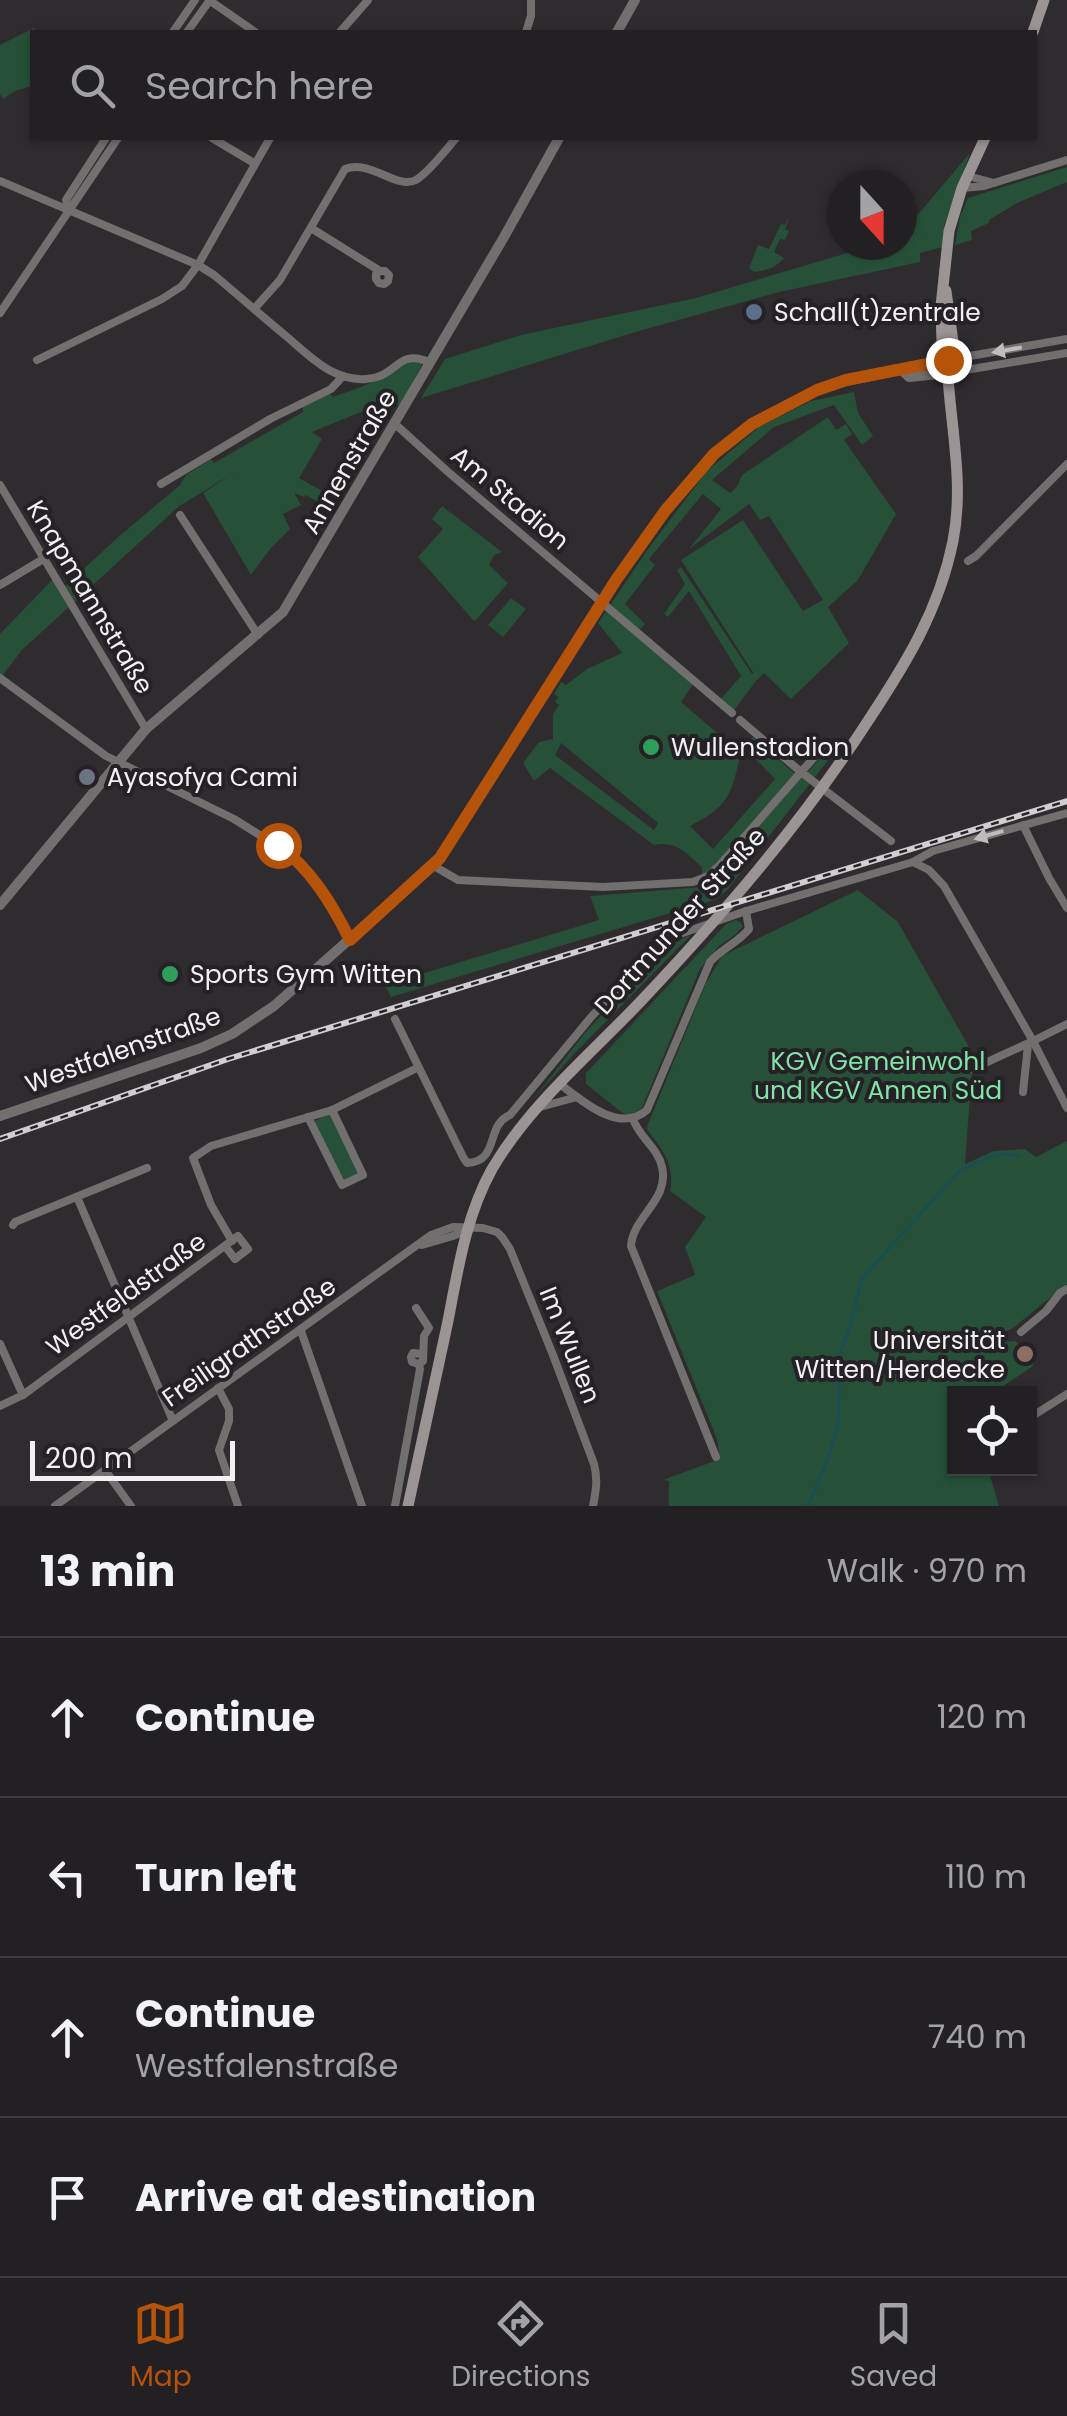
<!DOCTYPE html>
<html lang="en">
<head>
<meta charset="utf-8">
<style>
  :root { --surface:#232023; --page:#2b282b; --text:#f1f3f6; --muted:#a3a3a6; --line:#403e41; --accent:#b45309 }
  body { margin:0; font-family:Poppins,sans-serif; background:var(--page); color:var(--text) }
  .controls { position:absolute; right:30px; bottom:30px; display:grid; overflow:hidden; border-radius:0px; box-shadow:0 2px 8px #0004 }
  .controls button { width:90px; height:90px; display:grid; place-items:center; padding:0; border:0; border-bottom:2px solid var(--line); background:var(--surface); color:var(--text); font:50px sans-serif }
  .compass { position:absolute; left:827px; top:170px; width:90px; height:90px; border-radius:50%; background:var(--surface); box-shadow:0 2px 8px #0004; rotate:159deg }
  .scale { position:absolute; left:30px; bottom:25px; width:205px; box-sizing:border-box; padding-left:10px; border:5px solid #f3f0f3; border-top:0; font-size:28px; line-height:35px; white-space:nowrap; color:#f3f0f3; -webkit-text-stroke:8px #252126; paint-order:stroke }
  .stop { position:absolute; width:30px; height:30px; margin:-22px; border:8px solid #b45309; border-radius:50%; background:#fff }
  .stop.end { background:#b45309; border-color:#fff; box-shadow:0 2px 10px #0008 }
  .list { margin:0; padding:0; list-style:none }
  h2 { display:flex; justify-content:space-between; align-items:center; height:130px; margin:0; padding:0 40px; font-size:42px }
  h2 small { font-size:32px; font-weight:400; color:var(--muted) }
  .list li { display:grid; grid-template-columns:65px 1fr auto; gap:30px; align-items:center; box-sizing:border-box; height:160px; padding:0 40px; border-top:2px solid var(--line) }
  .list b { display:block; font-size:38px; white-space:nowrap }
  .list p { margin:0; font-size:32px; white-space:nowrap; color:var(--muted) }
  .list em { font-size:32px; font-style:normal; color:var(--muted) }
  .icon { flex:none; width:55px; height:55px; fill:none; stroke:currentColor; stroke-width:2; stroke-linecap:round; stroke-linejoin:round }
  .map { position:relative; flex:none; width:1067px; height:1506px; overflow:hidden }
  .search { position:absolute; background:var(--surface); box-shadow:0 2px 8px #0004; left:30px; right:30px; top:30px; height:110px; display:flex; align-items:center; gap:25px; box-sizing:border-box; padding:0 35px; border-radius:0px; color:var(--muted); font-size:38px }
  .sheet { height:770px; background:var(--surface) }
  nav { display:flex; justify-content:space-around; align-items:center; box-sizing:border-box; height:140px; border-top:2px solid var(--line); background:var(--surface); font-size:28px; color:var(--muted) }
  nav a { display:grid; justify-items:center; gap:5px }
  nav .on { color:var(--accent) }
  .map>svg:first-child { display:block }
  .green { fill:#265037; fill-rule:evenodd }
  .lines { fill:none; stroke-linecap:round; stroke-linejoin:round }
  .stream { stroke:#154e5b; stroke-width:2.5 }
  .minor { stroke:#726f6e; stroke-width:8 }
  .tertiary { stroke:#726f6e; stroke-width:10 }
  .secondary { stroke:#9a9593; stroke-width:11 }
  .rail-casing { stroke:#d1ced1; stroke-width:6 }
  .rail { stroke:#252126; stroke-width:2.5; stroke-dasharray:8; stroke-linecap:butt }
  .oneway { fill:#bfbcbe }
  .route { stroke:#b45309; stroke-width:12 }
  .service-dot { fill:#5c6f8a; stroke:#252126; stroke-width:4 }
  .leisure-dot { fill:#2e9e5b; stroke:#252126; stroke-width:4 }
  .worship-dot { fill:#6b7280; stroke:#252126; stroke-width:4 }
  .education-dot { fill:#8d6e63; stroke:#252126; stroke-width:4 }
  .labels { text-anchor:middle; dominant-baseline:central; stroke-width:8; stroke-linejoin:round; paint-order:stroke }
  .poi-label { font-size:25px; fill:#f3f0f3; stroke:#252126; text-anchor:start }
  .street-label { font-size:25px; fill:#f3f0f3; stroke:#252126 }
  .park-label { font-size:25px; fill:#7ee5a6; stroke:#252126 }
</style>
</head>
<body>
<div class="map">
<svg width="1067" height="1506" viewBox="0 0 1067 1506">
  <rect width="100%" height="100%" fill="#2f2b2f"/>
  <!-- green -->
  <g class="green">
    <polygon points="34,28 37,32 32,32 32,86 15,91 3,99 0,94 0,45"/>
    <polygon points="970,153 944,226 943,247 920,253 920,262 779,292 639,331 421,398 445,359 521,335 696,298 874,245 902,245 902,236 907,235 915,218"/>
    <polygon points="1067,167 1067,182 1017,203 989,220 989,223 971,231 972,240 955,245 960,217 968,198"/>
    <path d="M788,219H789L785,229L789,231L785,240L780,239L774,252L784,258C777,267 766,271 754,272L749,268L758,245L769,249L781,224L785,225Z"/>
    <path d="M407,362L423,363L400,405L383,403L312,432L322,439L299,478L324,492L318,502L306,495L304,497L294,493L301,505L283,514L290,529L270,549L251,575L203,493L235,472L178,507L22,650L2,676L0,675V634L53,579L60,591L117,538L180,485L186,475L211,459L214,463L303,412L302,407L330,394L333,397C359,388 385,379 407,362Z"/>
    <path d="M854,392L858,413L873,436L862,445L834,405L774,427L712,480L730,493L737,487L742,475L828,417L836,430L846,424L852,434L844,440L896,514L858,580L828,607L849,643L794,696L791,699L764,673L756,681L732,713L719,701L741,676L689,591L668,617L664,614L685,584L677,570L681,567L752,674H754L681,560L743,520L803,611L823,600L769,516L760,520L749,504L689,549L721,509L703,494L649,559L655,565L625,604L645,624L636,633L693,684L681,702L741,753C731,794 730,806 690,826L713,849L775,779L742,745L753,737L801,779L840,737L843,741L728,889L717,899L391,997L385,985L599,920L590,896L702,887V867C687,854 676,840 654,845L550,768L534,781L523,763L539,742L553,739V714L559,705L555,702L558,697L554,694L561,682L566,685L587,669L622,653L598,623L648,549L707,471L759,427L811,401ZM561,743L658,823L654,830L555,755Z"/>
    <polygon points="442,506 502,552 494,555 489,565 508,583 476,620 473,620 418,557 443,529 432,519"/>
    <polygon points="511,598 526,609 503,637 488,625"/>
    <path d="M858,890L898,922L973,1054L965,1164L994,1151L1025,1149L1036,1157L1067,1141V1284L1013,1328L976,1345L1015,1341L1032,1354L1033,1366L993,1393L954,1394V1468L988,1469L999,1506H669V1481L663,1480L720,1459L717,1439L657,1291L695,1275L685,1247L706,1217L670,1191C675,1163 662,1150 647,1129L648,1124L705,985L722,956Z"/>
    <polygon points="736,920 740,922 743,926 735,935 719,946 700,969 642,1108 633,1114 624,1114 586,1084 586,1073 726,924"/>
    <polygon points="692,934 573,1055 532,1101 584,1034 641,973 670,945"/>
    <polygon points="329,1114 333,1116 359,1170 358,1173 344,1180 340,1178 314,1125 315,1121"/>
  </g>
  <g class="lines">
    <!-- stream -->
    <path class="stream" d="M808,1506L827,1461L838,1426L840,1354L850,1326L861,1282L865,1275L963,1167L967,1168C986,1157 998,1151 1020,1156"/>
    <!-- minor -->
    <g class="minor">
      <polyline points="209,0 255,32"/>
      <polyline points="173,32 195,0"/>
      <polyline points="187,32 210,0"/>
      <polyline points="340,32 368,0"/>
      <polyline points="526,32 531,16 531,0"/>
      <polyline points="212,138 254,163"/>
      <polyline points="968,176 994,183"/>
      <path d="M0,181L198,265L214,275C238,295 262,316 286,336C299,347 313,361 329,370C340,376 353,380 366,379C399,377 396,348 429,362"/>
      <polyline points="962,188 984,186 1067,160"/>
      <polyline points="71,211 66,200 106,138"/>
      <polyline points="311,228 380,271 385,271 389,275 388,281 384,284 379,283 376,279 376,274 380,271"/>
      <path d="M254,309L280,280L345,169C371,159 396,190 416,180C428,173 447,149 456,138"/>
      <polyline points="0,313 118,138"/>
      <polyline points="37,360 162,299 182,286 198,265 270,138"/>
      <polyline points="947,360 1067,339"/>
      <polyline points="948,373 1067,353"/>
      <polyline points="394,423 447,471 732,713"/>
      <polyline points="161,484 270,419 331,389 343,376"/>
      <polyline points="0,485 146,729"/>
      <polyline points="180,515 258,635"/>
      <polyline points="968,561 976,556 1067,464"/>
      <polyline points="0,585 45,558"/>
      <polyline points="0,678 106,756 234,819 287,852 314,879 350,939"/>
      <polyline points="740,720 801,772 821,750"/>
      <polyline points="1023,825 1049,878 1067,908"/>
      <polyline points="913,862 933,851 1067,813"/>
      <polyline points="434,866 458,880 603,887 693,882 708,876 720,865 801,772 891,841"/>
      <path d="M395,1019L463,1157L467,1163C500,1162 485,1125 510,1115L592,1016L629,977L674,936L746,911L913,862L929,870L944,886L1033,1041L972,1069"/>
      <polyline points="1067,1024 1033,1041 1067,1108"/>
      <path d="M560,1084C583,1102 620,1134 647,1110L710,962C721,949 739,942 749,929L746,911"/>
      <polyline points="1023,1092 1028,1045"/>
      <polyline points="540,1107 577,1097"/>
      <polyline points="308,1117 342,1185 363,1175 332,1110"/>
      <path d="M633,1119C639,1137 658,1148 662,1167C670,1200 633,1216 631,1246L716,1457"/>
      <polyline points="77,1197 173,1421"/>
      <polyline points="13,1225 15,1222 147,1168"/>
      <polyline points="232,1241 211,1205 193,1158 211,1146 332,1110 417,1068"/>
      <polyline points="422,1245 453,1236 466,1230"/>
      <polyline points="416,1308 429,1328 424,1336 423,1361 419,1364 412,1362 411,1357 413,1353 422,1354"/>
      <polyline points="301,1331 362,1506"/>
      <polyline points="1021,1332 1046,1311 1060,1293 1067,1289"/>
      <polyline points="0,1344 23,1395"/>
      <polyline points="218,1388 229,1409 229,1421 219,1450 238,1506"/>
      <polyline points="0,1406 23,1395 238,1236 248,1249 235,1259 225,1246"/>
      <polyline points="1034,1415 1067,1394"/>
      <polyline points="105,1470 131,1506"/>
      <path d="M55,1506L431,1235L453,1227L483,1228L497,1232L502,1237L510,1249L553,1355L594,1464C598,1479 596,1491 593,1506"/>
      <polyline points="395,1506 420,1369 419,1364"/>
    </g>
    <!-- tertiary -->
    <g class="tertiary">
      <polyline points="617,32 635,0"/>
      <polyline points="903,371 909,377 948,373"/>
      <polyline points="0,905 146,729 283,612 504,237 559,138"/>
      <polyline points="0,1116 201,1048 232,1034 274,1006 437,862 616,580 665,511 715,454 752,423 817,390 846,381 947,360"/>
    </g>
    <!-- secondary -->
    <g class="secondary">
      <polyline points="1033,32 1044,0"/>
      <polyline points="946,291 953,342 947,360"/>
      <path d="M408,1506C421,1444 435,1383 448,1321C458,1269 466,1216 492,1169C530,1104 591,1054 642,1000C724,913 801,824 866,724C905,665 939,611 953,541C965,479 949,421 947,360L942,343L941,306L949,231L962,188L985,138"/>
    </g>
    <defs>
      <polyline id="rail" points="0,1139 228,1059 1067,801"/>
    </defs>
    <!-- rail casing -->
    <use href="#rail" class="rail-casing"/>
    <!-- rail -->
    <use href="#rail" class="rail"/>
  </g>
  <!-- one-way arrows -->
  <defs><path id="oneway-solid" d="M-6-.8H1V-3.2L6.5 0L1 3.2V.8H-6Z" transform="scale(2.5)"/></defs>
  <g class="oneway">
    <use href="#oneway-solid" transform="translate(1007 350) rotate(170)"/>
    <use href="#oneway-solid" transform="translate(989 835) rotate(164)"/>
  </g>
  <g class="lines">
    <!-- route -->
    <path class="route" d="M278,845C311,869 332,904 350,940L440,858L616,580L665,511L714,454L752,424L817,390L846,380L948,360"/>
  </g>
  <!-- markers -->
  <circle class="service-dot" cx="754" cy="312" r="10"/>
  <g class="leisure-dot">
    <circle cx="651" cy="747" r="10"/>
    <circle cx="170" cy="974" r="10"/>
  </g>
  <circle class="worship-dot" cx="87" cy="777" r="10"/>
  <circle class="education-dot" cx="1025" cy="1354" r="10"/>
  <g class="labels">
    <!-- poi labels -->
    <g class="poi-label">
      <text x="774" y="312">Schall(t)zentrale</text>
      <text x="671" y="747">Wullenstadion</text>
      <text x="107" y="777">Ayasofya Cami</text>
      <text x="190" y="974">Sports Gym Witten</text>
      <text x="1005" y="1340" text-anchor="end">Universität<tspan x="1005" dy="29">Witten/Herdecke</tspan></text>
    </g>
    <!-- street labels -->
    <g class="street-label">
      <text transform="translate(349 462) rotate(-60)">Annenstraße</text>
      <text transform="translate(510 498) rotate(40)">Am Stadion</text>
      <text transform="translate(90 597) rotate(59)">Knapmannstraße</text>
      <text transform="translate(680 921) rotate(-48)">Dortmunder Straße</text>
      <text transform="translate(123 1050) rotate(-20)">Westfalenstraße</text>
      <text transform="translate(126 1294) rotate(-36)">Westfeldstraße</text>
      <text transform="translate(249 1342) rotate(-35)">Freiligrathstraße</text>
      <text transform="translate(570 1345) rotate(68)">Im Wullen</text>
    </g>
    <!-- park labels -->
    <g class="park-label">
      <text x="878" y="1061">KGV Gemeinwohl<tspan x="878" dy="29">und KGV Annen Süd</tspan></text>
    </g>
  </g>
</svg>
<div class="controls">
<button><svg class="icon" aria-label="locate" viewBox="0 0 24 24"><circle cx="12" cy="12" r="6"/><path d="M12 2v4M12 18v4M2 12h4M18 12h4"/></svg></button>
</div>
<svg class="compass" viewBox="-18 -18 36 36"><path d="M0-13l5 13h-10z" fill="#e53935"/><path d="M0 13l5-13h-10z" fill="#a3a3a6"/></svg>
<div class="scale">200 m</div>
<div class="stop" style="left:278px;top:845px"></div>
<div class="stop end" style="left:948px;top:360px"></div>
<div class="search"><svg class="icon" aria-label="search" viewBox="0 0 24 24"><circle cx="10" cy="10" r="6"/><path d="M15 15l6 6"/></svg>Search here</div>
</div>
<section class="sheet">
<h2>13 min<small>Walk · 970 m</small></h2>
<ul class="list">
<li><svg class="icon" aria-label="ahead" viewBox="0 0 24 24"><path d="M12 20V5M6 11l6-6 6 6"/></svg><div><b>Continue</b></div><em>120 m</em></li>
<li><svg class="icon" aria-label="left" viewBox="0 0 24 24"><path d="M17 20v-9H6M10 6l-5 5 5 5"/></svg><div><b>Turn left</b></div><em>110 m</em></li>
<li><svg class="icon" aria-label="ahead" viewBox="0 0 24 24"><path d="M12 20V5M6 11l6-6 6 6"/></svg><div><b>Continue</b><p>Westfalenstraße</p></div><em>740 m</em></li>
<li><svg class="icon" aria-label="arrive" viewBox="0 0 24 24"><path d="M6 21V4h12l-3 4 3 4H6"/></svg><div><b>Arrive at destination</b></div></li>
</ul>
</section>
<nav>
<a class="on"><svg class="icon" aria-label="map" viewBox="0 0 24 24"><path d="M3 6l6-2 6 2 6-2v14l-6 2-6-2-6 2zM9 4v14M15 6v14"/></svg>Map</a>
<a><svg class="icon" aria-label="directions" viewBox="0 0 24 24"><path d="M12 3l9 9-9 9-9-9zM9 14v-3h6M13 9l2 2-2 2"/></svg>Directions</a>
<a><svg class="icon" aria-label="saved" viewBox="0 0 24 24"><path d="M7 4h10v16l-5-4-5 4z"/></svg>Saved</a>
</nav>
</body>
</html>
